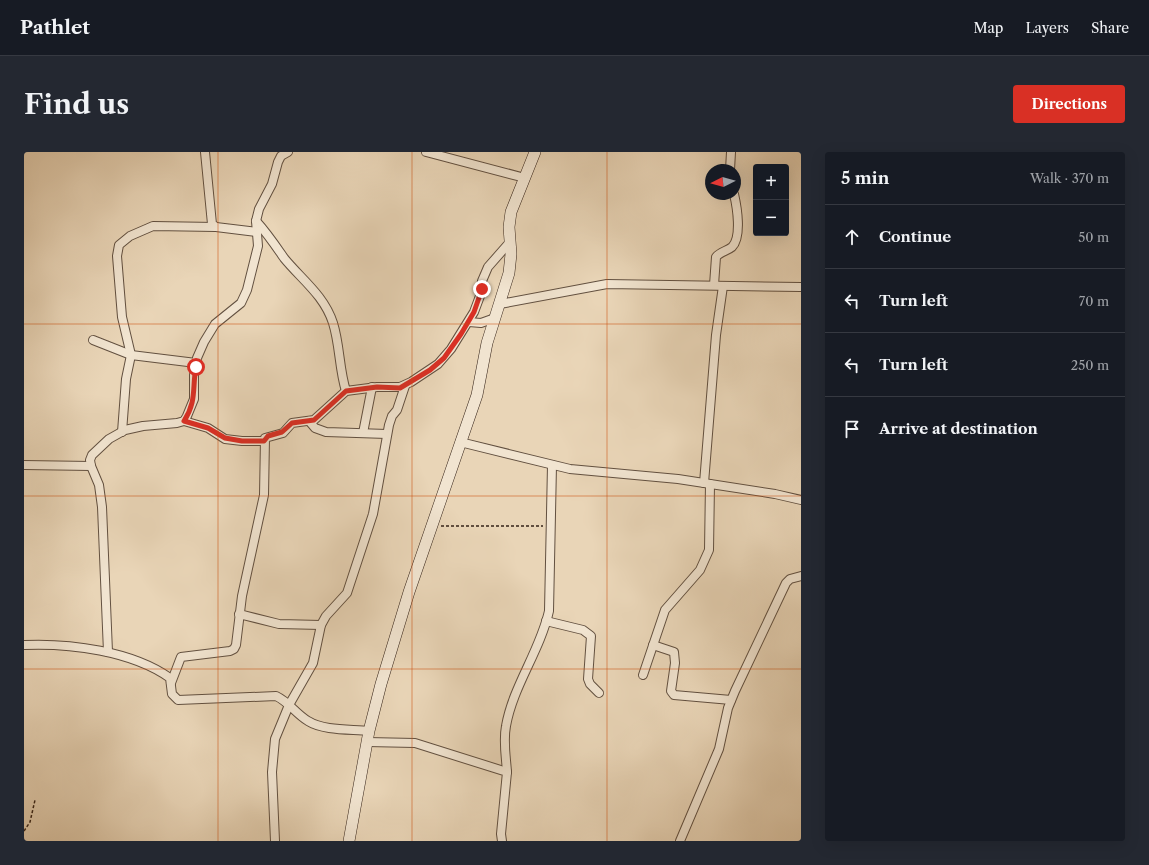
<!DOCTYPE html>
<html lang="en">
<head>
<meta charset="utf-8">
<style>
  :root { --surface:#171b24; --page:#242831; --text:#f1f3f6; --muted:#9ea1a6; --line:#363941; --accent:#d93025 }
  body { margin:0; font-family:"Libre Caslon Text",serif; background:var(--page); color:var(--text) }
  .controls { position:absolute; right:12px; top:12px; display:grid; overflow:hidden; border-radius:4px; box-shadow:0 4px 16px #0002 }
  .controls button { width:36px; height:36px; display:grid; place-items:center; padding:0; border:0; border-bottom:1px solid var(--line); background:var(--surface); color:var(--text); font:20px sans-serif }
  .compass { position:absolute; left:681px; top:12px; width:36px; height:36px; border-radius:50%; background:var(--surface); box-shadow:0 4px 16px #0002; rotate:264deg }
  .stop { position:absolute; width:12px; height:12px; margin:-9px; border:3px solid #d93025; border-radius:50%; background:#fff }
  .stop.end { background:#d93025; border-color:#fff; box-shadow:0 1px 4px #0008 }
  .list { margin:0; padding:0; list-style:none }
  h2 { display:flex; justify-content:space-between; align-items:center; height:52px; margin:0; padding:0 16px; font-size:17px }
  h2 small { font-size:13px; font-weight:400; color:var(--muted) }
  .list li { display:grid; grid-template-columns:26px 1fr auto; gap:12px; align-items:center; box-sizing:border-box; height:64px; padding:0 16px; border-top:1px solid var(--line) }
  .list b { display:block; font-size:15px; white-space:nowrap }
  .list em { font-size:13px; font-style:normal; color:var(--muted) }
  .icon { flex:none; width:22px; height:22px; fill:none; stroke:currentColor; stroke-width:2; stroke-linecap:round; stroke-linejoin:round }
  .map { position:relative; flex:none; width:777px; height:689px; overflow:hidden; border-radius:4px }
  header { display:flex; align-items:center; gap:24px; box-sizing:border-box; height:56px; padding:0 20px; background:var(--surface); border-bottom:1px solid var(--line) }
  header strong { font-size:19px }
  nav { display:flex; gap:22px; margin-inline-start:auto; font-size:14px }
  .intro { display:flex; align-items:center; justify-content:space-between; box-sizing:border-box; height:96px; padding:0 24px }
  h1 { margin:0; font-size:28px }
  .button { padding:10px 18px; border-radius:4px; background:var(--accent); color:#fff; font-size:14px; font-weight:700 }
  main { display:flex; gap:24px; padding:0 24px }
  aside { flex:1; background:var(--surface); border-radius:4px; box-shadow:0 4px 16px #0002 }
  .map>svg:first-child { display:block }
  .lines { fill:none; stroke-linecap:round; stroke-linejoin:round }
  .street-casing { stroke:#625040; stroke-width:10 }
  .secondary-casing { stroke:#352318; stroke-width:12 }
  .path { stroke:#352318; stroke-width:1.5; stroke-dasharray:3 2; stroke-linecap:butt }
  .street { stroke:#f1e4d0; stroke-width:8 }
  .secondary { stroke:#f1e4d0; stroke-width:11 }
  .route { stroke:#d93025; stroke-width:5 }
  .grid { fill:none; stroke:#cd510e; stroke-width:1; stroke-opacity:0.55 }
</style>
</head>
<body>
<header>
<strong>Pathlet</strong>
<nav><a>Map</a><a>Layers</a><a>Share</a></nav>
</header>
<div class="intro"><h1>Find us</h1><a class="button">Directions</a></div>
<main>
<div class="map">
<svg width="777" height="689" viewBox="0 0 777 689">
  <rect width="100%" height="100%" fill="#e9d5b7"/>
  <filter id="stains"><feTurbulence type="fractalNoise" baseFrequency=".005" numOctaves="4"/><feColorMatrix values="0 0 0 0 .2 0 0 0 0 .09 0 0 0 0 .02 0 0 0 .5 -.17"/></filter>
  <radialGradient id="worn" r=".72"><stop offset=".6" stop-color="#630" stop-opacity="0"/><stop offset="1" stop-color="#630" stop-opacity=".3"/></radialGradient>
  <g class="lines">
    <defs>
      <g id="street">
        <polyline points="181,0 188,72 192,75 233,80"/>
        <polyline points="402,0 501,26"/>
        <polyline points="706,18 707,0"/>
        <path d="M232,69C243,81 251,93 260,106C277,127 300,143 309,171C316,193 315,217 322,239"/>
        <path d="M690,133L692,105C696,100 703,99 708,95C718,85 713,55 710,42"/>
        <polyline points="476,152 583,132 777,135"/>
        <polyline points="445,170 457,171 471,166"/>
        <polyline points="69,188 107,203 172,211"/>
        <polyline points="160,269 184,276 201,287 218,289 240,289"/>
        <polyline points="285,269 291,276 302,280 363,282"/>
        <polyline points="98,280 102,227 107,203 98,165 93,104 95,93 106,84 129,74 192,75"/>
        <polyline points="339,281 348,235"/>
        <polyline points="436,290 546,317 654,327 751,342 777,348"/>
        <polyline points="0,313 67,314"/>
        <polyline points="680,331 692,183 699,134"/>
        <polyline points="215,462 255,472 297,473"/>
        <polyline points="522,469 559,478 567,484 564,527 566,532 575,541"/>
        <path d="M0,493C46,491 108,499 146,526L148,542L154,548L252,544C265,550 272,562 284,569C300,579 327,577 345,579"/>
        <polyline points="629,493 650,500 651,511 647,539 650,543 707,548"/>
        <polyline points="84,500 78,355 75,333 67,314 66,308 68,303 85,287 101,278 119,274 153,271 160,269 163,264 170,247 170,223 173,206 180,190 191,172 217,151 223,138 234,94 232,69 235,57 248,32 254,10 257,4 264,0"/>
        <polyline points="619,523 641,458 676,418 685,398 686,332"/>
        <polyline points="147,531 157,505 206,499 210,497 212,493 218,444 240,343 241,286 259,281 268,271 290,268 322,239 353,235 376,235 387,230 414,212 427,197 450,160 456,144 458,129 464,115 486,90"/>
        <polyline points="343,590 391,591 483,620 477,682 478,689"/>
        <path d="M483,620C482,605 479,589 482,574C489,534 516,499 525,459L528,313"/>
        <polyline points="251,689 248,620 251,587 265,553 289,511 297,473 302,464 323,441 349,362 365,273 368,264 373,258 381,234"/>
        <polyline points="656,689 695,597 704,556 711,539 762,431 766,427 777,424"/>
      </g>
      <polyline id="secondary" points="325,689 345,579 357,532 385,440 453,243 463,191 485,121 487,102 485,75 487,60 511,0"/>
    </defs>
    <!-- street casing -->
    <use href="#street" class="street-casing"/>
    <!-- secondary casing -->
    <use href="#secondary" class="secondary-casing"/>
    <!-- path -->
    <g class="path">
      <polyline points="417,374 519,374"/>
      <polyline points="0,679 6,670 11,648"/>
    </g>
    <!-- street -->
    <use href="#street" class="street"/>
    <!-- secondary -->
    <use href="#secondary" class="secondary"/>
  </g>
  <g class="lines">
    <!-- route -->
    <path class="route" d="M172,215C168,236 173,249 160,269L184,276L201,286L218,289H240L244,284L258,280L268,271L290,268L322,239L353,235L376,236L406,218L420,206L437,182L450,160L458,137"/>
  </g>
  <!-- grid -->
  <path class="grid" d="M194,0V689M388,0V689M583,0V689M0,172H777M0,344H777M0,517H777"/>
  <rect width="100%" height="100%" filter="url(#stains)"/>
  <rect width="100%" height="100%" fill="url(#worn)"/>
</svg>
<div class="controls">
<button>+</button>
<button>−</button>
</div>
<svg class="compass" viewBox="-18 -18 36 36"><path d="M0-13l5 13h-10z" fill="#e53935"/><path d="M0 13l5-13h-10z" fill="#9ea1a6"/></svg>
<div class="stop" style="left:172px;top:215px"></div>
<div class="stop end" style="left:458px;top:137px"></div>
</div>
<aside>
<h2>5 min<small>Walk · 370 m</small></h2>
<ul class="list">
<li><svg class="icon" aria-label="ahead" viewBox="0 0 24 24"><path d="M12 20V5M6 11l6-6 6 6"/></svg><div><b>Continue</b></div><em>50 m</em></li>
<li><svg class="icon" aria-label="left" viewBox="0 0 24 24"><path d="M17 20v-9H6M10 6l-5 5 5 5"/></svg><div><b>Turn left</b></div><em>70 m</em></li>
<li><svg class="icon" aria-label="left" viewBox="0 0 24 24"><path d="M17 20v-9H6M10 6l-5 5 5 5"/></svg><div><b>Turn left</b></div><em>250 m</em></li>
<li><svg class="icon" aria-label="arrive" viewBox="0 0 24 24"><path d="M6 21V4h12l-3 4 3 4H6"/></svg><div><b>Arrive at destination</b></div></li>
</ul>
</aside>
</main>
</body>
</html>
